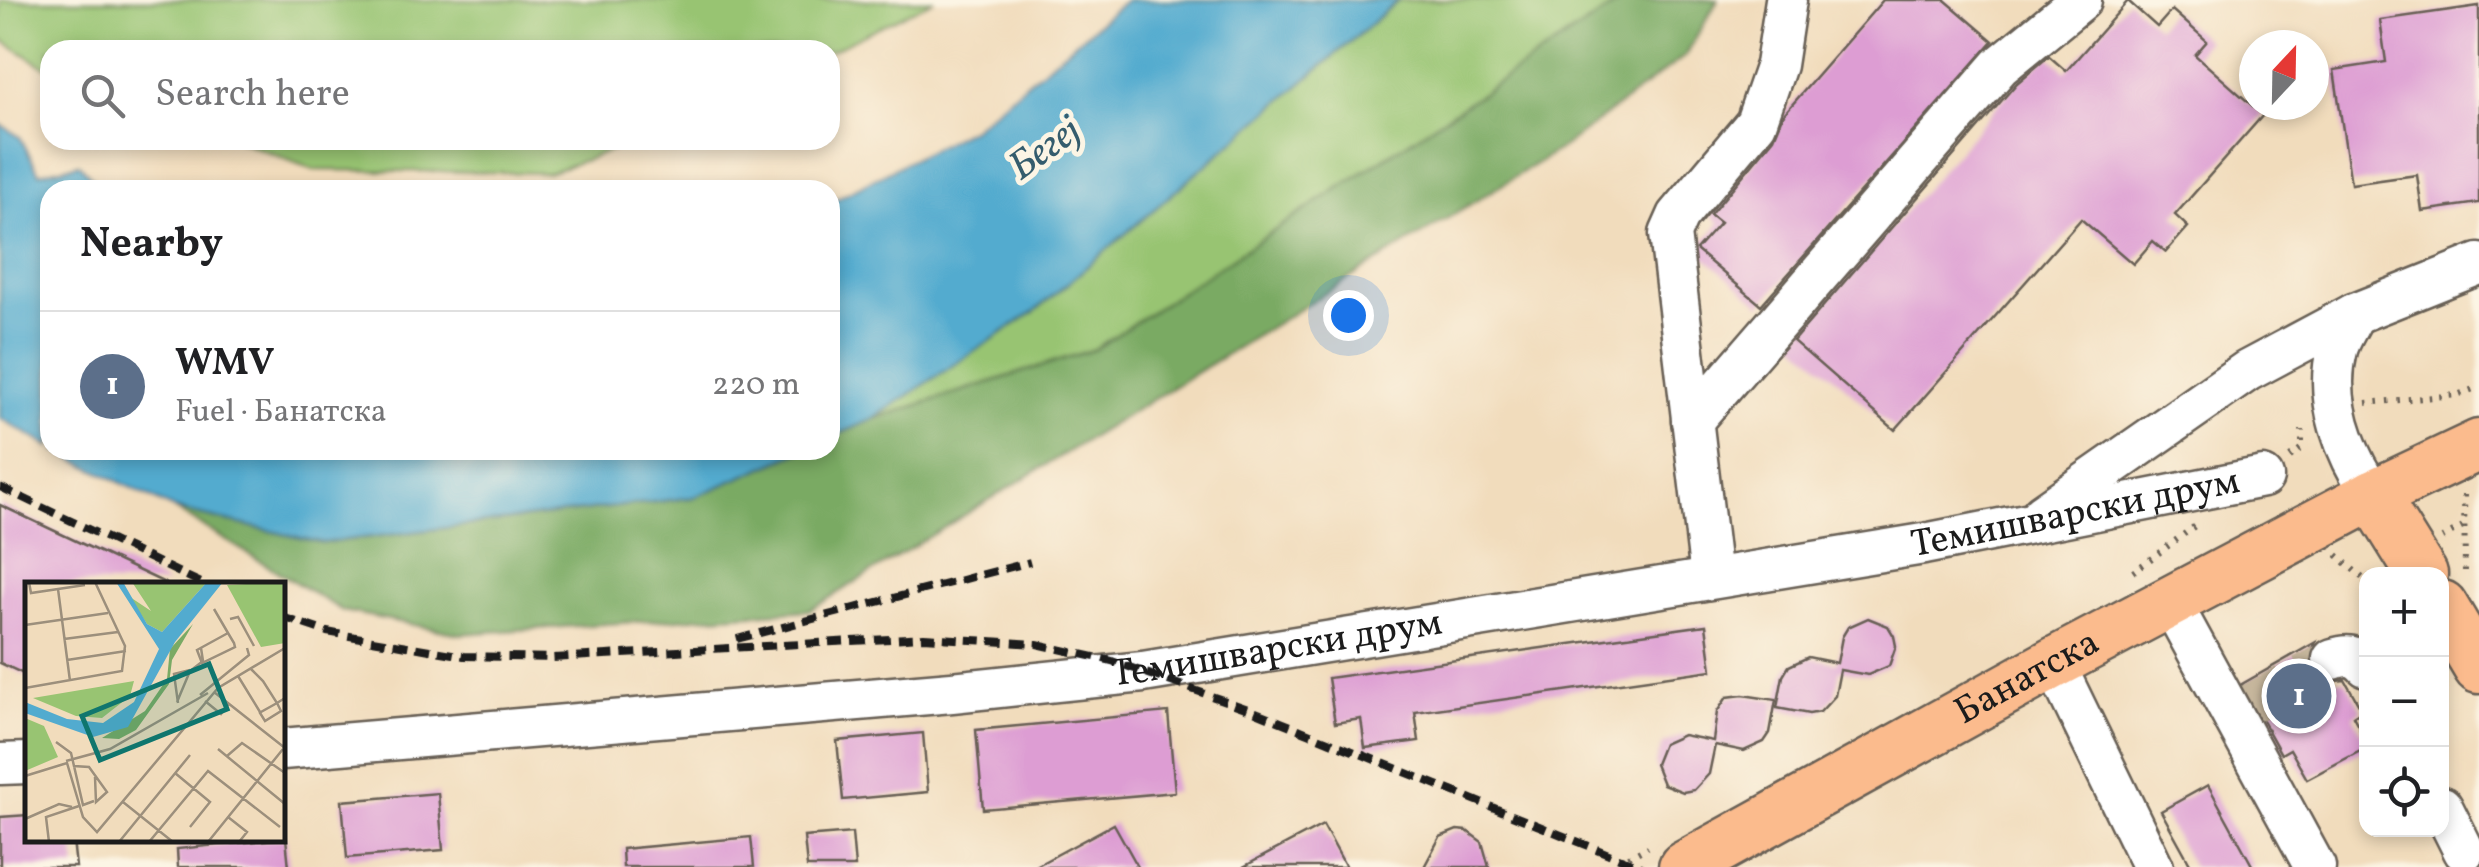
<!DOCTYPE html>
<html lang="en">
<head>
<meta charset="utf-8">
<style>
  :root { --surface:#fff; --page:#f6f6f6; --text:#202124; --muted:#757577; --line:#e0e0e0; --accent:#c8321e }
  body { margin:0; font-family:Vollkorn,serif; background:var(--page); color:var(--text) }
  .controls { position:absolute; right:30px; bottom:30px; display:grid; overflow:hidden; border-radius:20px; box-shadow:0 5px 15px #0003 }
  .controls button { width:90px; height:90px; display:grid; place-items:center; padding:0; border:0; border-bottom:2px solid var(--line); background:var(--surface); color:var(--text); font:50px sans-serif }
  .compass { position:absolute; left:2239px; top:30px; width:90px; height:90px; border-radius:50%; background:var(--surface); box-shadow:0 5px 15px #0003; rotate:22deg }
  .you { position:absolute; left:1348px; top:315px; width:35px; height:35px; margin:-25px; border:8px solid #fff; border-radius:50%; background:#1a73e8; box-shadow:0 0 0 15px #1a73e833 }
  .badge { display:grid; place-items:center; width:65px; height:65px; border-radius:50%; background:var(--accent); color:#fff; font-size:32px; font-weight:700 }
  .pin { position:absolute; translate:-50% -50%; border:5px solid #fff; box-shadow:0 2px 10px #0006 }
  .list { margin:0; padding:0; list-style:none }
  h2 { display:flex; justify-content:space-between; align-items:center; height:130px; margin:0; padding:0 40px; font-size:42px }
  h2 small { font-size:32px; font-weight:400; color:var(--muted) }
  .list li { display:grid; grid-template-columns:65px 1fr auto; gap:30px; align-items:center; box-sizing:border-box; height:150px; padding:0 40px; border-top:2px solid var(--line) }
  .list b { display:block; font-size:38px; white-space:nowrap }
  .list p { margin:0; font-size:32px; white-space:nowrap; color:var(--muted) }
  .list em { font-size:32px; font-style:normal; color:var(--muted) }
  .icon { flex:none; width:55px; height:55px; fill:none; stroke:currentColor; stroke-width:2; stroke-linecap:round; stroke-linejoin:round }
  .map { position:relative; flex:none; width:2479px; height:867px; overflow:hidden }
  .search { position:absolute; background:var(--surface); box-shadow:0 5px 15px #0003; left:40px; top:40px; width:800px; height:110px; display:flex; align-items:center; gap:25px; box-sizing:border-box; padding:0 35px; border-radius:30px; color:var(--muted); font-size:38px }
  .panel { position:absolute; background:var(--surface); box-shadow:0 5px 15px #0003; left:40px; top:180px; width:800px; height:280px; border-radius:30px }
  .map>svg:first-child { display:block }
  .green { fill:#98c472; stroke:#5a7047; stroke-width:2.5 }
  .forest { fill:#7aaa64; stroke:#4b6340; stroke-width:2.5 }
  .water { fill:#52abcf; stroke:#376476; stroke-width:2.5 }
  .building { fill:#dd9dd3 }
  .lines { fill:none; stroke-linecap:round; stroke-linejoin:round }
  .minor-tunnel { stroke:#c6b69c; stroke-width:40; stroke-dasharray:40 20; stroke-linecap:butt }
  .minor-casing { stroke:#675f54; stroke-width:45 }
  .major-casing { stroke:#675f54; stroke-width:55 }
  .path { stroke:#675f54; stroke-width:6; stroke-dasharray:2.5 8; stroke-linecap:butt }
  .minor { stroke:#fff; stroke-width:40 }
  .major { stroke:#fbbb8d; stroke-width:50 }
  .rail { stroke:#1c1c1c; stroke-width:8; stroke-dasharray:15 8; stroke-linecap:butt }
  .labels { text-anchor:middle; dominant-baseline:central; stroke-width:10; stroke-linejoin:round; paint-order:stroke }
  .street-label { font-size:38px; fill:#1c1c1c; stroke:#fcf5e5 }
  .water-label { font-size:40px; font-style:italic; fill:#345c6d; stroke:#fcf5e5 }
  .inset-road { fill:none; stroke:#9c8f7c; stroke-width:2.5 }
  .view { fill:#0f766e; fill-opacity:0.15; stroke:#0f766e; stroke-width:5 }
  .inset-edge { fill:none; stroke:#1c1c1c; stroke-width:5 }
</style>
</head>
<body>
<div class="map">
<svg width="2479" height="867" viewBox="0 0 2479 867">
  <rect width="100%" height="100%" fill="#fcf5e5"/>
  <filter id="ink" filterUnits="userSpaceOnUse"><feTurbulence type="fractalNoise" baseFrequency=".01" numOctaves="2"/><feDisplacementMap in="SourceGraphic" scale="20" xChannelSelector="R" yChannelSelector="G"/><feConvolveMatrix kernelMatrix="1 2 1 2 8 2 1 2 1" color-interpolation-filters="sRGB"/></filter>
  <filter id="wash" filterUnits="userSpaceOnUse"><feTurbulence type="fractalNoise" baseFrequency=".0048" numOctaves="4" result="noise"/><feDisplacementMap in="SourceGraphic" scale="40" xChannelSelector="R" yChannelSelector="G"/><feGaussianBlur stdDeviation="2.25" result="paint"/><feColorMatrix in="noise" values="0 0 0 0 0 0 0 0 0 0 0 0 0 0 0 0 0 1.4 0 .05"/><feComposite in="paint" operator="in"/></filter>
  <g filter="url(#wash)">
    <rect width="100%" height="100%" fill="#f1dcbc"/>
    <!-- green -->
    <g class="green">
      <polygon points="0,0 934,0 830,51 50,50 50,70 0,39"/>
      <polygon points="1399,0 1623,0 1095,349 871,420 1035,311"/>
      <polygon points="238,140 641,140 548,173 314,170"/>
    </g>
    <!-- forest -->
    <polygon class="forest" points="1623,0 1718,0 1685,56 1565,146 810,610 460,634 343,611 174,509 324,543 695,497 803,450 830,450 830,438 871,420 1095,349"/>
    <!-- water -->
    <g class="water">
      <polygon points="1126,0 1399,0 1035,311 871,420 830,438 830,202 974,127"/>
      <polygon points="0,124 20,137 39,173 79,164 103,190 50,190 50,447 0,418"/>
      <polygon points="55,450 803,450 695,497 323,543 174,509"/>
    </g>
    <g id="blocks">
      <!-- building -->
      <g class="building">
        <polygon points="1883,0 1945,0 1993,41 1761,305 1696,250 1720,223 1710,215 1774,138 1784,114"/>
        <polygon points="2128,1 2157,27 2172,10 2207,41 2195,55 2263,115 2175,215 2188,227 2166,252 2153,241 2133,264 2081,219 1895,430 1793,341 2017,83 2049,56 2066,71"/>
        <polygon points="2479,6 2479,203 2422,211 2417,175 2351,184 2334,70 2386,62 2380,20"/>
        <polygon points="0,505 167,584 28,584 28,676 0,663"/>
        <polygon points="1868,618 1888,626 1894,636 1896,646 1889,666 1868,675 1840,670 1835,696 1820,712 1809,714 1777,708 1783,676 1789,666 1808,657 1837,663 1842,637 1848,627"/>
        <polygon points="1706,625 1712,670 1415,712 1419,741 1365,748 1361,719 1335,723 1328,678"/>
        <polygon points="2316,642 2310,655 2311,667 2318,677 2327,682 2345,680 2362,710 2353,716 2366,740 2366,748 2307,779 2290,749 2281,754 2242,684"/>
        <polygon points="1743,695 1776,700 1770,733 1764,742 1744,751 1715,745 1709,774 1694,790 1683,792 1663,784 1655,764 1663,744 1683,735 1713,741 1717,712 1727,697"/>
        <polygon points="1168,712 1175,792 983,809 976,730"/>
        <polygon points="923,733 928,792 843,800 837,741"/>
        <polygon points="2208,785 2253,867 2192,867 2161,811"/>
        <polygon points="438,793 443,850 347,858 342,801"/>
        <polygon points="28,815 28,840 73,840 76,867 0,867 0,817"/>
        <polygon points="1114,824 1138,867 1034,867"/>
        <polygon points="1323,825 1346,867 1243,867"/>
        <polygon points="1457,830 1467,831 1482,842 1489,867 1424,867 1440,837"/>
        <polygon points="852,833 855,867 807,867 804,837"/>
        <polygon points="751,837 754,867 623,867 622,849"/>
        <polygon points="286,838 289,867 178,867 177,849"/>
      </g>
    </g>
  </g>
  <g filter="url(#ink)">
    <use href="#blocks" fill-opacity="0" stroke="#675f54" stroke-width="2.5"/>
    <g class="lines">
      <!-- minor-tunnel -->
      <polyline class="minor-tunnel" points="2250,704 2333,659"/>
      <defs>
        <g id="minor">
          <path d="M2354,314C2349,326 2340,338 2337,350C2324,401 2345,453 2373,495"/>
          <polyline points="1692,421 2000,66 2081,0"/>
          <polyline points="2042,514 2247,371 2354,314 2479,264"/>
          <polyline points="1711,577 1670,234 1678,216 1756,123 1776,65 1786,0"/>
          <polyline points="2170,601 2315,867"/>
          <path d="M2333,659C2348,654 2355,655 2366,666"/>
          <polyline points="2054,663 2153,867"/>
          <path id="s1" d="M282,749L952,692L1143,672L1924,544L2263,477"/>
          <polyline points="0,764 28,763"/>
          <polyline points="2442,807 2464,851"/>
        </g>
        <g id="major">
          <polyline points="2373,495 2422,574"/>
          <polyline points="2442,606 2479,668"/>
          <path id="s2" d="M1684,867L2054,663L2373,495L2479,445"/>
        </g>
      </defs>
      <!-- minor casing -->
      <use href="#minor" class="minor-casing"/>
      <!-- major casing -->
      <use href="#major" class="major-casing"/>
      <!-- path -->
      <g class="path">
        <polyline points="2366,403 2457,395 2479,387"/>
        <polyline points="2290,457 2302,448 2302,430"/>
        <polyline points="2464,495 2465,572"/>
        <polyline points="2442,538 2463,527"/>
        <polyline points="2337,555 2366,581"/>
        <polyline points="2133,572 2195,526"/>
        <polyline points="1610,867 1648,847"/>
      </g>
      <!-- minor -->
      <use href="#minor" class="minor"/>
      <!-- major -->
      <use href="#major" class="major"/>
      <!-- rail -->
      <g class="rail">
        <polyline points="0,487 203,584"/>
        <polyline points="282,617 327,632 464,656 553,658 924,637 1037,644 1112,661 1251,710 1641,867"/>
        <polyline points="737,639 1030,562"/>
      </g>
    </g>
  </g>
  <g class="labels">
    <!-- street labels -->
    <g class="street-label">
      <text stroke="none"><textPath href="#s1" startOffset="1810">Темишварски друм</textPath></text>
      <text stroke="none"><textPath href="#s1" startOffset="1000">Темишварски друм</textPath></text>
      <text stroke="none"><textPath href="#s2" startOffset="392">Банатска</textPath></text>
    </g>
    <!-- water labels -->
    <g class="water-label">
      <text transform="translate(1046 150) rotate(-36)">Бегеј</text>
    </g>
  </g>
  <!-- overview -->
  <g transform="translate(25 582)">
    <rect width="260" height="260" fill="#f1dcbc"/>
    <path d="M107,0H182L137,50L122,42L105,15L126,29ZM260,0V61L236,65L202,3ZM109,99L105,114L77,136L51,134L8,116ZM0,136L19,144L33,175L0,189Z" fill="#98c472"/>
    <path d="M168,42L147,78L144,102L111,148L94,157L77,156L120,129L142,97L145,67Z" fill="#7aaa64"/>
    <path d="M91,0H98L122,42L137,50L182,0H198L150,60L103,145L68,155L0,131V120L42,137L78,141L109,120L134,67Z" fill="#52abcf"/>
    <path class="inset-road" d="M4,0L6,11L60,3M33,7L45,99M189,27L203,51L209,61L210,65L177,81L172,68L203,51M205,37L213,35L229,64M0,43L83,31M39,57L93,50M42,78L101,69M226,87L238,99L252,121L256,129L240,139L235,131L236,130L252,121L260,116M213,94L235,130M0,106L97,89L100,64L70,0M189,110L260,166M175,113L224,73L222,66M180,119L196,132L204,122M152,120L165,89L178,79L176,66M153,121L149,92L165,88M31,160L46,171L49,184L64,185L82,210L71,220L70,195M193,167L260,222M202,174L217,161L260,191M41,179L85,167L183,111M49,184L58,223L69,219M150,191L185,220L165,245M0,194L42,181L58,235L72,250L193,106L260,66M98,220L148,260M203,235L222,250L214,260M0,237L34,222L47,225M24,260L21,235L54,224M94,260L165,173M124,260L183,189L255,245M183,260L258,167"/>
    <path class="view" d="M184,82L202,127L75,178L57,134Z"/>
    <rect width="260" height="260" class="inset-edge"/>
  </g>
</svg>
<div class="controls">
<button>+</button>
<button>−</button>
<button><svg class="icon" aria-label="locate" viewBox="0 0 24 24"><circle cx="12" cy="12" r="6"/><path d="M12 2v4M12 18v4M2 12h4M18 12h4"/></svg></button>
</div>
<svg class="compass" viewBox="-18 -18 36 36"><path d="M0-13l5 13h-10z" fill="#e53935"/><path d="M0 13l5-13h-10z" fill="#757577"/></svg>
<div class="you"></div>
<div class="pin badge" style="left:2299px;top:696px;background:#5c6f8a">1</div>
<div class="search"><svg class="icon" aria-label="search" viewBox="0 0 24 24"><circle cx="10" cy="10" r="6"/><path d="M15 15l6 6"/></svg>Search here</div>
<section class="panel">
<h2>Nearby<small></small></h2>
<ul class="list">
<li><span class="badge" style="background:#5c6f8a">1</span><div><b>WMV</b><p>Fuel · Банатска</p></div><em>220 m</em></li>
</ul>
</section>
</div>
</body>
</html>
